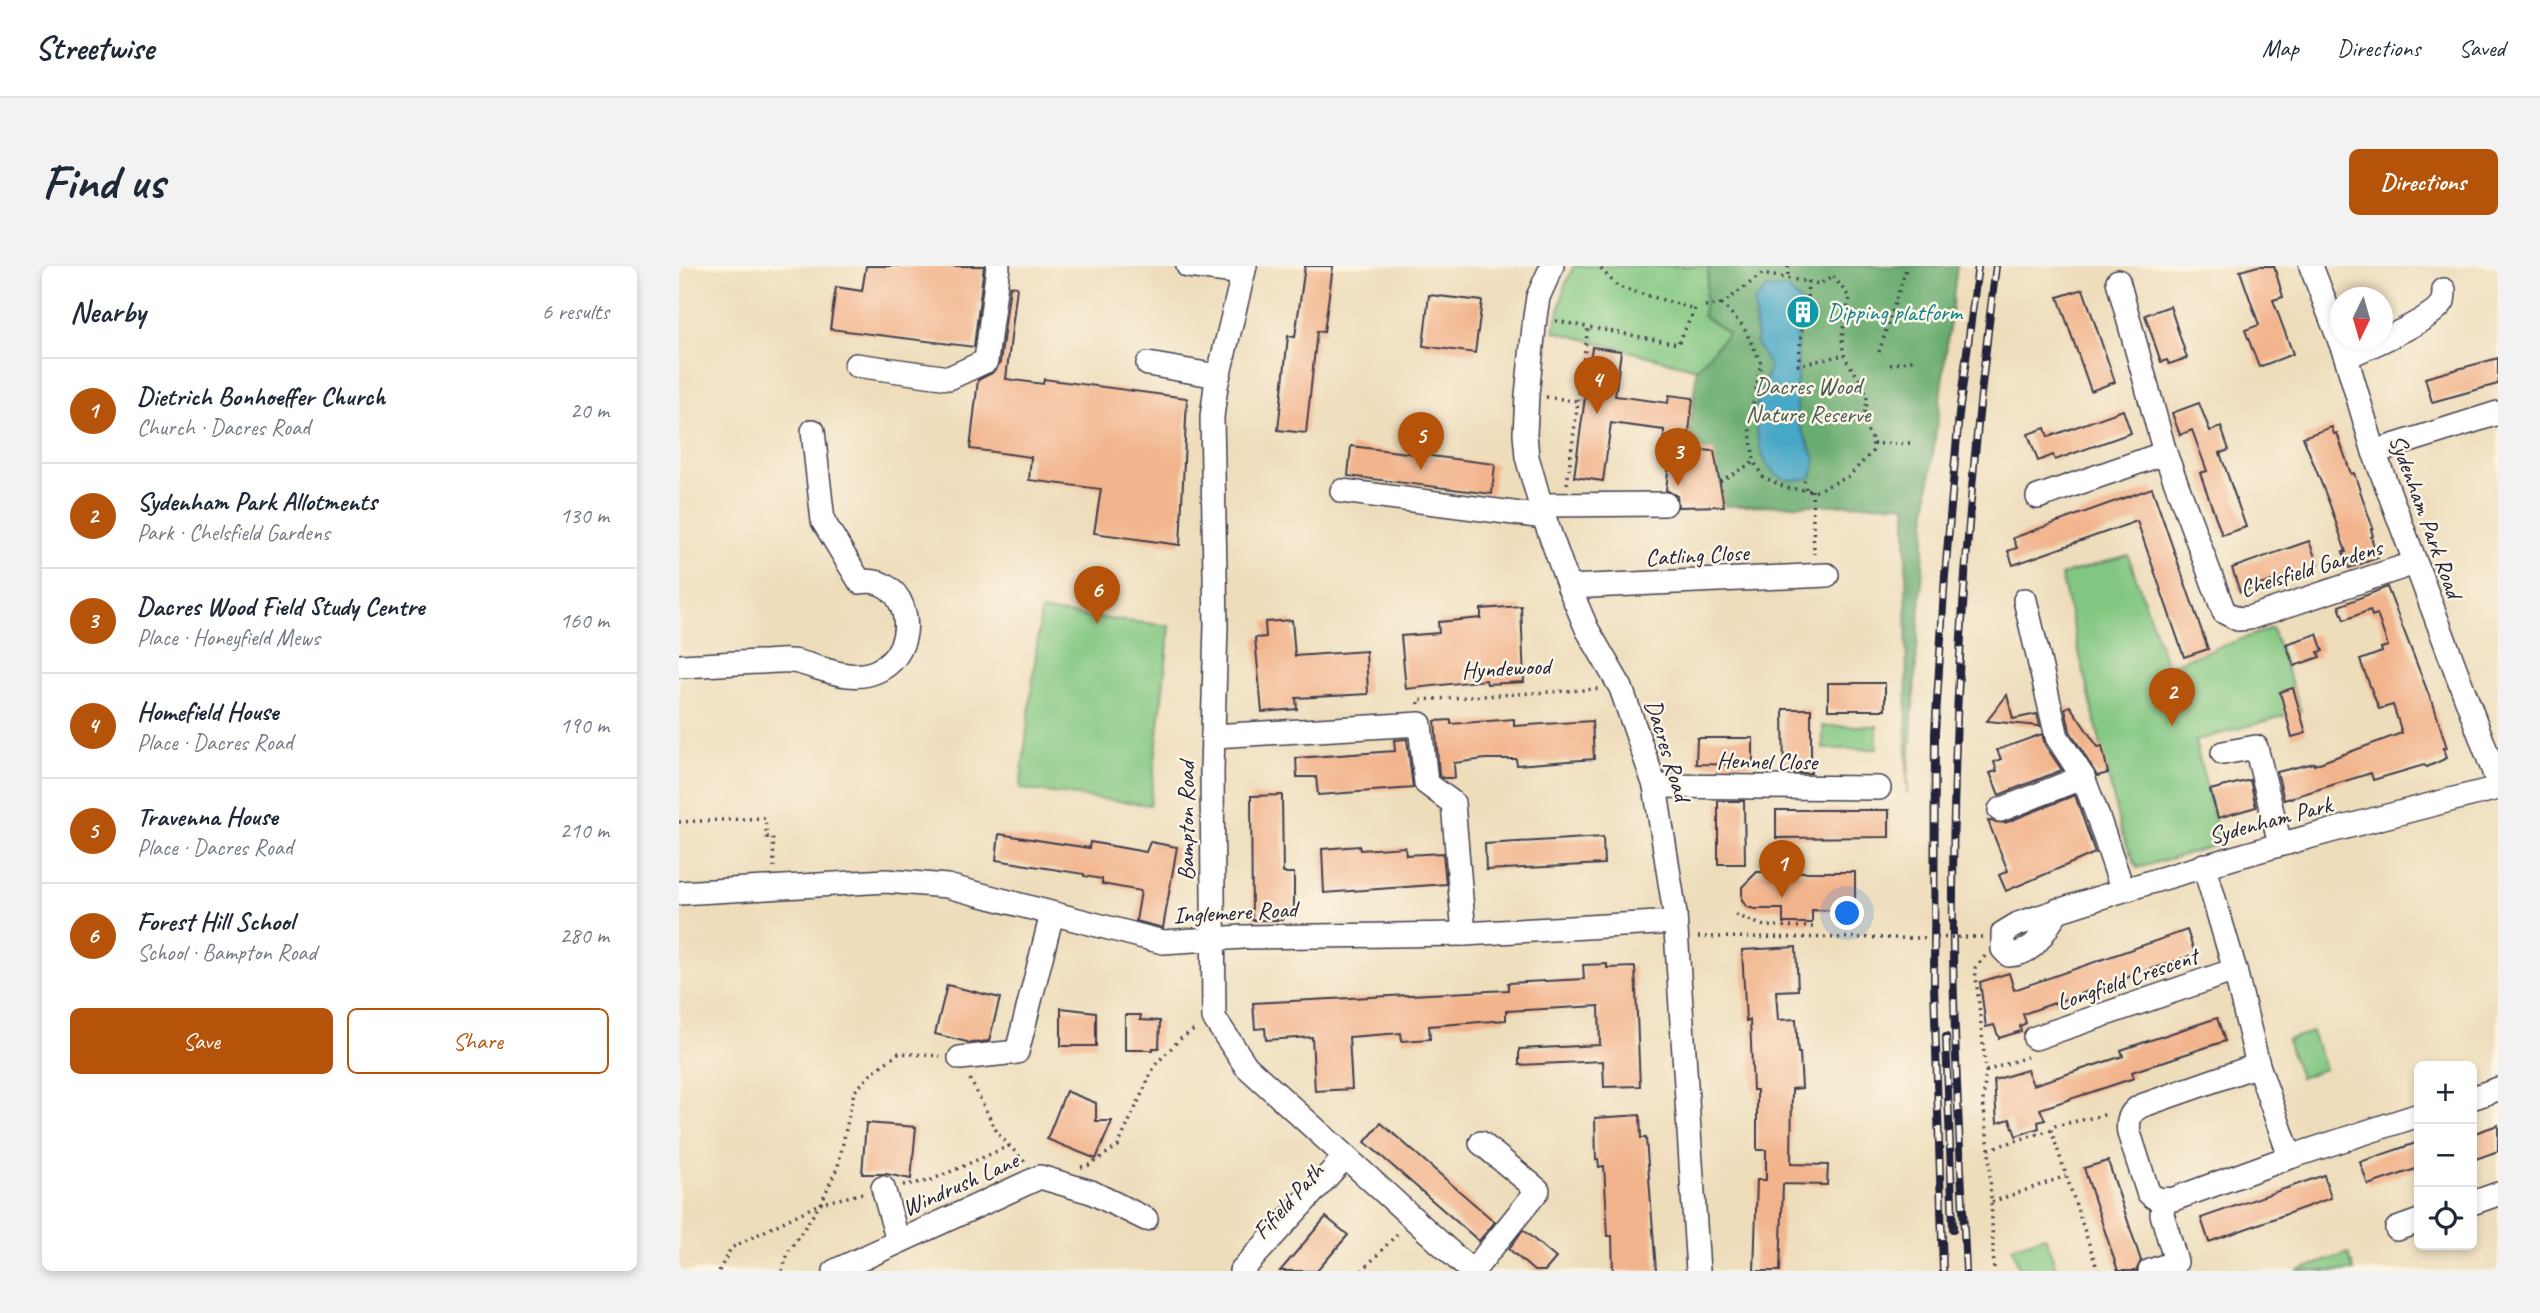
<!DOCTYPE html>
<html lang="en">
<head>
<meta charset="utf-8">
<style>
  :root { --surface:#fff; --page:#f2f2f3; --text:#1f2937; --muted:#747a83; --line:#e0e1e3; --accent:#b45309 }
  body { margin:0; font-family:Caveat,sans-serif; background:var(--page); color:var(--text) }
  .controls { position:absolute; right:21px; bottom:21px; display:grid; overflow:hidden; border-radius:10px; box-shadow:0 4px 10px #0003 }
  .controls button { width:63px; height:63px; display:grid; place-items:center; padding:0; border:0; border-bottom:2px solid var(--line); background:var(--surface); color:var(--text); font:35px sans-serif }
  .compass { position:absolute; left:1651px; top:21px; width:63px; height:63px; border-radius:50%; background:var(--surface); box-shadow:0 4px 10px #0003; rotate:185deg }
  .you { position:absolute; left:1169px; top:648px; width:24px; height:24px; margin:-18px; border:5px solid #fff; border-radius:50%; background:#1a73e8; box-shadow:0 0 0 10px #1a73e833 }
  .badge { display:grid; place-items:center; width:46px; height:46px; border-radius:50%; background:var(--accent); color:#fff; font-size:23px; font-weight:700 }
  .pin { position:absolute; translate:-50% -58px; filter:drop-shadow(0 2px 4px #0008) }
  .pin::after { content:''; position:absolute; top:37px; width:24px; height:21px; background:inherit; clip-path:polygon(0 0,100% 0,50% 100%) }
  .list { margin:0; padding:0; list-style:none }
  h2 { display:flex; justify-content:space-between; align-items:center; height:91px; margin:0; padding:0 28px; font-size:30px }
  h2 small { font-size:23px; font-weight:400; color:var(--muted) }
  .list li { display:grid; grid-template-columns:46px 1fr auto; gap:21px; align-items:center; box-sizing:border-box; height:105px; padding:0 28px; border-top:2px solid var(--line) }
  .list b { display:block; font-size:26px; white-space:nowrap }
  .list p { margin:0; font-size:23px; white-space:nowrap; color:var(--muted) }
  .list em { font-size:23px; font-style:normal; color:var(--muted) }
  .actions { display:flex; gap:14px; padding:21px 28px }
  .actions a { flex:1; padding:16px 0; border:2px solid var(--accent); border-radius:10px; text-align:center; font-size:24px; color:var(--accent) }
  .actions .main { background:var(--accent); color:#fff }
  .icon { flex:none; width:38px; height:38px; fill:none; stroke:currentColor; stroke-width:2; stroke-linecap:round; stroke-linejoin:round }
  .map { position:relative; flex:none; width:1819px; height:1005px; overflow:hidden; border-radius:10px }
  header { display:flex; align-items:center; gap:42px; box-sizing:border-box; height:98px; padding:0 35px; background:var(--surface); border-bottom:2px solid var(--line) }
  header strong { font-size:33px }
  nav { display:flex; gap:38px; margin-inline-start:auto; font-size:24px }
  .intro { display:flex; align-items:center; justify-content:space-between; box-sizing:border-box; height:168px; padding:0 42px }
  h1 { margin:0; font-size:49px }
  .button { padding:18px 32px; border-radius:10px; background:var(--accent); color:#fff; font-size:24px; font-weight:700 }
  main { display:flex; gap:42px; padding:0 42px }
  aside { flex:1; background:var(--surface); border-radius:10px; box-shadow:0 4px 10px #0003 }
  .map>svg:first-child { display:block }
  .green { fill:#82c781; stroke:#52745e; stroke-width:2 }
  .forest { fill:#69ac6f; stroke:#466755; stroke-width:2 }
  .water { fill:#47a7c6; stroke:#346480; stroke-width:2 }
  .building { fill:#f2b48c }
  .lines { fill:none; stroke-linecap:round; stroke-linejoin:round }
  .minor-casing { stroke:#413e4e; stroke-width:26 }
  .path { stroke:#413e4e; stroke-width:3.5; stroke-dasharray:2 5; stroke-linecap:butt }
  .minor { stroke:#fff; stroke-width:23 }
  .rail-casing { stroke:#22223b; stroke-width:8 }
  .rail { stroke:#fcf5e5; stroke-width:5; stroke-dasharray:16; stroke-linecap:butt }
  .path-bridge { stroke:#413e4e; stroke-width:3.5; stroke-dasharray:2 5; stroke-linecap:butt }
  .labels { text-anchor:middle; dominant-baseline:central; stroke-width:5; stroke-linejoin:round; paint-order:stroke }
  .culture-label { font-size:24px; fill:#0d838f; stroke:#fcf5e5; text-anchor:start }
  .park-label { font-size:24px; fill:#445c54; stroke:#fcf5e5 }
  .street-label { font-size:24px; fill:#22223b; stroke:#fcf5e5 }
</style>
</head>
<body>
<header>
<strong>Streetwise</strong>
<nav><a>Map</a><a>Directions</a><a>Saved</a></nav>
</header>
<div class="intro"><h1>Find us</h1><a class="button">Directions</a></div>
<main>
<aside>
<h2>Nearby<small>6 results</small></h2>
<ul class="list">
<li><span class="badge">1</span><div><b>Dietrich Bonhoeffer Church</b><p>Church · Dacres Road</p></div><em>20 m</em></li>
<li><span class="badge">2</span><div><b>Sydenham Park Allotments</b><p>Park · Chelsfield Gardens</p></div><em>130 m</em></li>
<li><span class="badge">3</span><div><b>Dacres Wood Field Study Centre</b><p>Place · Honeyfield Mews</p></div><em>160 m</em></li>
<li><span class="badge">4</span><div><b>Homefield House</b><p>Place · Dacres Road</p></div><em>190 m</em></li>
<li><span class="badge">5</span><div><b>Travenna House</b><p>Place · Dacres Road</p></div><em>210 m</em></li>
<li><span class="badge">6</span><div><b>Forest Hill School</b><p>School · Bampton Road</p></div><em>280 m</em></li>
</ul>
<div class="actions"><a class="main">Save</a><a>Share</a></div>
</aside>
<div class="map">
<svg width="1819" height="1005" viewBox="0 0 1819 1005">
  <rect width="100%" height="100%" fill="#fcf5e5"/>
  <filter id="ink" filterUnits="userSpaceOnUse"><feTurbulence type="fractalNoise" baseFrequency=".0143" numOctaves="2"/><feDisplacementMap in="SourceGraphic" scale="14" xChannelSelector="R" yChannelSelector="G"/><feConvolveMatrix kernelMatrix="1 2 1 2 8 2 1 2 1" color-interpolation-filters="sRGB"/></filter>
  <filter id="wash" filterUnits="userSpaceOnUse"><feTurbulence type="fractalNoise" baseFrequency=".00686" numOctaves="4" result="noise"/><feDisplacementMap in="SourceGraphic" scale="28" xChannelSelector="R" yChannelSelector="G"/><feGaussianBlur stdDeviation="1.57" result="paint"/><feColorMatrix in="noise" values="0 0 0 0 0 0 0 0 0 0 0 0 0 0 0 0 0 1.4 0 .05"/><feComposite in="paint" operator="in"/></filter>
  <g filter="url(#wash)">
    <rect width="100%" height="100%" fill="#edb"/>
    <!-- green -->
    <g class="green">
      <polygon points="895,0 1030,0 1024,49 1049,67 1018,103 875,65 886,19"/>
      <polygon points="1449,289 1488,400 1593,362 1622,445 1516,475 1542,578 1458,602 1442,565 1382,309"/>
      <polygon points="362,345 491,360 471,539 341,523"/>
      <rect x="1144" y="460" width="54" height="23"/>
      <polygon points="1633,766 1646,803 1621,812 1608,774"/>
      <polygon points="1366,970 1378,1005 1341,1005 1333,981"/>
      <polygon points="1669,987 1675,1005 1618,1005"/>
    </g>
    <!-- forest -->
    <polygon class="forest" points="1030,0 1278,0 1249,228 1228,528 1227,238 1045,240 1035,185 1008,183 1018,103 1049,67 1024,50"/>
    <!-- water -->
    <path class="water" d="M1088,22L1109,23L1125,39L1126,53L1117,62L1119,99L1117,129L1120,158L1137,194L1133,211C1102,221 1086,206 1080,176C1079,170 1076,161 1076,155C1076,138 1085,117 1091,102L1078,79L1075,36Z"/>
    <g id="blocks">
      <!-- building -->
      <g class="building">
        <polygon points="187,0 305,0 295,81 151,63 157,21 183,25"/>
        <polygon points="626,0 654,0 645,66 638,65 627,167 599,164 609,70 616,71"/>
        <polygon points="1579,0 1595,0 1604,31 1594,34 1614,88 1580,101 1566,64 1580,59 1561,5"/>
        <polygon points="331,20 338,21 327,113 364,118 365,113 508,132 501,279 415,267 422,223 350,214 352,191 291,183 299,114 313,107 321,97"/>
        <polygon points="1404,23 1436,116 1412,125 1379,31"/>
        <polygon points="750,29 803,35 796,87 744,80"/>
        <polygon points="1491,40 1508,92 1490,98 1488,94 1482,96 1466,49"/>
        <polygon points="913,81 942,85 936,130 989,137 990,129 1014,132 1008,183 1035,185 1045,240 999,241 998,230 987,224 993,172 985,171 985,164 932,157 924,215 895,211"/>
        <polygon points="1819,92 1819,118 1753,136 1746,112"/>
        <polygon points="1520,137 1531,165 1542,161 1550,184 1541,187 1567,261 1543,269 1521,207 1528,205 1513,164 1501,169 1493,147"/>
        <polygon points="1444,144 1452,167 1376,194 1374,189 1359,195 1349,168 1366,162 1369,171"/>
        <polygon points="1653,161 1655,168 1658,167 1672,208 1675,207 1689,248 1694,262 1692,263 1694,270 1692,271 1699,292 1670,302 1664,286 1667,286 1651,239 1624,171"/>
        <polygon points="672,180 816,198 813,228 669,210"/>
        <polygon points="1473,222 1529,383 1505,391 1458,255 1334,299 1329,285 1338,282 1334,272"/>
        <polygon points="1630,275 1639,299 1561,326 1553,302"/>
        <polygon points="1708,321 1753,437 1754,437 1768,482 1765,482 1768,492 1748,501 1745,499 1694,514 1692,507 1605,534 1598,506 1635,497 1635,499 1723,467 1714,439 1700,443 1681,394 1703,386 1702,382 1709,380 1698,348 1693,350 1691,344 1665,354 1660,340"/>
        <polygon points="842,340 845,416 808,418 807,414 727,423 722,370 760,367 759,356 802,352 802,343"/>
        <polygon points="613,354 616,390 687,385 689,428 617,432 618,443 583,446 576,372 587,371 586,356"/>
        <polygon points="1638,368 1644,385 1639,386 1641,391 1615,400 1607,378"/>
        <rect x="1149" y="417" width="57" height="27"/>
        <polygon points="1614,422 1627,467 1613,471 1601,426"/>
        <polygon points="1328,429 1334,453 1358,448 1361,460 1308,455"/>
        <polygon points="1391,440 1419,481 1423,480 1429,507 1418,510 1391,465 1386,442"/>
        <polygon points="1104,443 1132,443 1132,507 1105,507"/>
        <polygon points="835,453 835,460 913,455 915,493 838,499 837,493 806,493 775,497 776,512 764,512 760,509 756,455 772,454 772,458"/>
        <polygon points="1363,468 1366,479 1383,504 1320,529 1311,507 1318,505 1315,496 1322,493 1318,484"/>
        <polygon points="1018,472 1074,472 1074,499 1017,498"/>
        <polygon points="728,473 734,522 639,529 637,511 618,511 617,492 716,485 715,474"/>
        <polygon points="1571,514 1577,541 1539,552 1531,524"/>
        <polygon points="603,529 604,607 615,607 615,644 604,644 604,654 573,654 572,530"/>
        <polygon points="1396,529 1416,587 1327,625 1320,609 1329,605 1309,555 1326,557"/>
        <polygon points="1039,535 1065,535 1066,598 1039,598"/>
        <polygon points="1097,544 1210,544 1210,571 1097,572"/>
        <polygon points="320,568 410,582 411,576 467,586 471,576 498,581 484,662 457,655 462,625 423,618 423,613 405,610 405,608 317,594"/>
        <polygon points="924,571 925,598 807,604 806,578"/>
        <polygon points="680,580 681,584 726,581 727,589 764,587 767,618 645,627 643,583"/>
        <polygon points="1078,606 1176,606 1176,645 1133,644 1133,657 1104,657 1104,643 1076,643 1068,641 1063,635 1063,621"/>
        <polygon points="1508,664 1516,688 1344,748 1347,757 1341,760 1342,765 1320,772 1315,759 1307,761 1301,716 1330,707 1335,724"/>
        <polygon points="1117,681 1119,724 1097,725 1099,754 1117,753 1119,787 1121,787 1123,822 1113,823 1112,898 1149,899 1148,919 1104,918 1101,1005 1075,1005 1078,914 1087,914 1087,884 1078,884 1078,824 1074,824 1071,754 1067,755 1063,684"/>
        <polygon points="928,698 928,702 956,701 961,820 925,821 924,795 840,799 840,783 921,779 920,740 827,745 827,754 750,760 751,773 723,775 722,767 670,771 673,823 636,825 633,771 587,774 586,762 576,763 574,737 829,724 829,717 905,713 904,699"/>
        <polygon points="268,719 321,732 310,775 292,777 256,768"/>
        <polygon points="382,742 417,746 417,780 382,780"/>
        <polygon points="446,749 462,749 461,754 481,755 480,782 474,782 474,784 446,784"/>
        <polygon points="1538,752 1546,775 1453,806 1455,812 1361,843 1366,854 1359,856 1360,862 1337,870 1331,853 1318,857 1315,814 1348,804 1354,819 1444,790 1442,784"/>
        <polygon points="387,825 417,837 417,855 433,855 417,893 368,873"/>
        <polygon points="961,849 962,872 967,872 977,1005 934,1005 933,970 929,970 925,900 920,901 919,893 917,894 916,852"/>
        <polygon points="187,857 237,861 232,913 207,908 183,908"/>
        <polygon points="702,857 816,956 800,975 686,876"/>
        <polygon points="1819,859 1819,885 1797,893 1793,879 1793,868"/>
        <polygon points="1740,876 1740,902 1689,919 1681,896"/>
        <polygon points="1429,895 1462,995 1457,1005 1439,1005 1405,902"/>
        <polygon points="1645,909 1652,932 1530,976 1522,952"/>
        <polygon points="647,951 669,969 638,1005 601,1005"/>
        <polygon points="844,964 877,992 866,1005 855,1005 830,983"/>
      </g>
    </g>
  </g>
  <g filter="url(#ink)">
    <use href="#blocks" fill-opacity="0" stroke="#413e4e" stroke-width="2"/>
    <g class="lines">
      <defs>
        <g id="minor">
          <polyline points="509,0 564,7"/>
          <polyline points="566,0 537,120 533,151 537,359 533,504 535,752 567,800 792,1005"/>
          <polyline points="873,0 859,31 856,51 848,129 846,168 848,191 865,251 890,321 908,363 942,422 976,520 996,648 1019,1005"/>
          <polyline points="1632,0 1667,91 1695,186 1819,517"/>
          <polyline points="1439,15 1486,187 1545,346 1559,353 1570,352 1736,297"/>
          <path d="M1667,91C1687,82 1756,53 1764,35C1765,31 1765,28 1765,24"/>
          <polyline points="469,98 539,110"/>
          <polyline points="177,99 270,112 307,95 319,0"/>
          <polyline points="1695,186 1819,147"/>
          <polyline points="663,225 865,251"/>
          <polyline points="1359,231 1486,187"/>
          <polyline points="861,239 986,238"/>
          <polyline points="890,321 1148,309"/>
          <polyline points="1346,334 1378,471 1404,511 1419,551 1443,622"/>
          <path d="M0,400C27,399 54,397 81,396C93,396 107,393 119,396C144,402 172,417 198,405C245,383 230,307 181,316L144,255L134,165"/>
          <polyline points="534,470 741,458 747,517 774,537 785,668"/>
          <polyline points="1544,487 1577,481 1601,578"/>
          <polyline points="976,520 1200,522"/>
          <polyline points="1321,544 1404,511"/>
          <polyline points="1525,599 1556,704 1579,799 1611,891"/>
          <polyline points="0,627 207,615 268,620 484,676 564,671 785,668 996,656"/>
          <path d="M1379,644C1365,665 1357,688 1330,689L1324,683V667L1339,658C1497,605 1657,562 1819,522"/>
          <polyline points="1356,772 1556,704"/>
          <polyline points="281,792 338,786 373,648"/>
          <path d="M1579,799L1462,840C1451,846 1448,854 1450,867L1469,926C1477,935 1484,934 1495,933L1611,891L1740,849"/>
          <polyline points="1793,832 1819,823"/>
          <polyline points="204,922 219,975"/>
          <polyline points="1793,937 1819,928"/>
          <polyline points="1718,963 1740,955"/>
          <polyline points="156,1005 361,911 412,926 467,953"/>
          <polyline points="562,1005 666,891"/>
          <polyline points="794,1005 859,924 802,877"/>
          <polyline points="1471,1005 1497,996 1483,948 1485,934"/>
        </g>
      </defs>
      <!-- minor casing -->
      <use href="#minor" class="minor-casing"/>
      <!-- path -->
      <g class="path">
        <polyline points="1109,0 1109,12"/>
        <polyline points="1129,15 1127,54 1123,64 1119,99 1165,89"/>
        <polyline points="1026,40 1043,38"/>
        <polyline points="877,55 999,78 1016,43 939,21 919,0"/>
        <polyline points="1200,86 1228,0"/>
        <polyline points="1211,99 1237,93"/>
        <polyline points="867,131 898,135"/>
        <polyline points="1194,178 1231,177"/>
        <polyline points="1125,214 1127,223"/>
        <path d="M1041,215L1075,196L1070,158L1082,97L1064,60L1043,38L1083,8L1141,18L1154,10L1171,32C1167,49 1159,74 1166,91C1171,102 1182,112 1186,124C1194,145 1174,146 1194,174L1193,186L1169,211L1137,225L1108,222L1084,211L1075,196"/>
        <polyline points="888,218 909,61"/>
        <polyline points="1133,224 1135,288"/>
        <polyline points="740,438 739,434 919,423"/>
        <polyline points="0,556 86,552 88,571 94,571 95,601"/>
        <polyline points="1057,649 1085,660 1134,661"/>
        <polyline points="1019,671 1230,672"/>
        <polyline points="1294,671 1303,671"/>
        <polyline points="1306,690 1296,702 1307,805 1304,835 1310,883 1315,1005"/>
        <polyline points="1307,805 1348,791"/>
        <polyline points="291,813 319,868 346,896"/>
        <polyline points="1372,864 1419,1005"/>
        <polyline points="1310,883 1372,864 1376,860 1429,848"/>
        <polyline points="402,901 410,899 439,880 476,799 501,773 518,762"/>
        <polyline points="224,919 250,915 330,880"/>
        <polyline points="1313,936 1387,910"/>
        <polyline points="40,1005 52,982 142,937 159,900 175,826 195,805 220,787 261,790"/>
        <polyline points="103,1005 110,985 142,937 186,927"/>
        <polyline points="683,1005 720,966"/>
      </g>
      <!-- minor -->
      <use href="#minor" class="minor"/>
      <defs>
        <g id="rail">
          <polyline points="1267,771 1274,963"/>
          <polyline points="1264,1005 1255,719 1256,467 1266,309 1280,148 1299,0"/>
          <path d="M1287,1005C1282,897 1275,790 1274,682C1272,454 1288,226 1317,0"/>
        </g>
      </defs>
      <!-- rail casing -->
      <use href="#rail" class="rail-casing"/>
      <!-- rail -->
      <use href="#rail" class="rail"/>
      <!-- path-bridge -->
      <polyline class="path-bridge" points="1230,672 1294,671"/>
    </g>
  </g>
  <!-- icons -->
  <defs>
    <symbol id="building-disc" viewBox="-11 -11 22 22"><circle r="9.5" fill="#0f9aa8" stroke="#fcf5e5"/><path d="M-4-6H4V6H1V3H-1V6H-4ZM-2.5-4.3h1.7v1.8h-1.7ZM.8-4.3h1.7v1.8H.8ZM-2.5-1h1.7V.8h-1.7ZM.8-1h1.7V.8H.8Z" fill="#fff"/></symbol>
  </defs>
  <g fill-rule="evenodd">
    <use href="#building-disc" x="1105" y="27" width="38" height="38"/>
  </g>
  <g class="labels">
    <!-- culture labels -->
    <g class="culture-label">
      <text x="1148" y="46">Dipping platform</text>
    </g>
    <!-- park labels -->
    <g class="park-label">
      <text x="1129" y="120">Dacres Wood<tspan x="1129" dy="28">Nature Reserve</tspan></text>
    </g>
    <!-- street labels -->
    <g class="street-label">
      <text transform="translate(1747 250) rotate(70)">Sydenham Park Road</text>
      <text transform="translate(1018 289) rotate(-3)">Catling Close</text>
      <text transform="translate(1632 302) rotate(-17)">Chelsfield Gardens</text>
      <text transform="translate(827 402) rotate(-3)">Hyndewood</text>
      <text transform="translate(989 484) rotate(73)">Dacres Road</text>
      <text transform="translate(1088 495) rotate(1)">Hennel Close</text>
      <text transform="translate(1591 554) rotate(-15)">Sydenham Park</text>
      <text transform="translate(507 555) rotate(-90)">Bampton Road</text>
      <text transform="translate(556 646) rotate(-3)">Inglemere Road</text>
      <text transform="translate(1448 713) rotate(-19)">Longfield Crescent</text>
      <text transform="translate(281 918) rotate(-24)">Windrush Lane</text>
      <text transform="translate(609 935) rotate(-48)">Fifield Path</text>
    </g>
  </g>
</svg>
<div class="controls">
<button>+</button>
<button>−</button>
<button><svg class="icon" aria-label="locate" viewBox="0 0 24 24"><circle cx="12" cy="12" r="6"/><path d="M12 2v4M12 18v4M2 12h4M18 12h4"/></svg></button>
</div>
<svg class="compass" viewBox="-18 -18 36 36"><path d="M0-13l5 13h-10z" fill="#e53935"/><path d="M0 13l5-13h-10z" fill="#747a83"/></svg>
<div class="you"></div>
<div class="pin badge" style="left:1103px;top:632px">1</div>
<div class="pin badge" style="left:1493px;top:460px">2</div>
<div class="pin badge" style="left:999px;top:220px">3</div>
<div class="pin badge" style="left:918px;top:148px">4</div>
<div class="pin badge" style="left:742px;top:204px">5</div>
<div class="pin badge" style="left:418px;top:358px">6</div>
</div>
</main>
</body>
</html>
